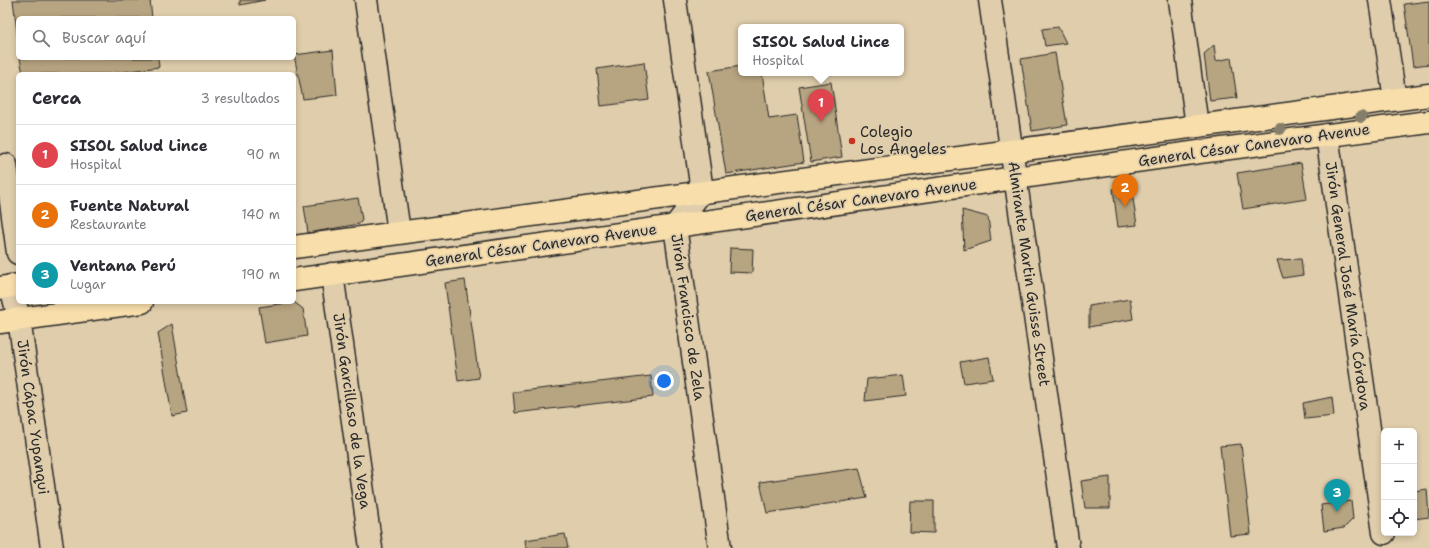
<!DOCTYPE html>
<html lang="es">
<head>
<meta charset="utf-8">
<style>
  :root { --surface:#fff; --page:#f7f7f7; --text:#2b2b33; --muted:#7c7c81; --line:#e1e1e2; --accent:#111827 }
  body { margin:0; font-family:"Shantell Sans",sans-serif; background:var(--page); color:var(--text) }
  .controls { position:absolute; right:12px; bottom:12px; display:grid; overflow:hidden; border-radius:6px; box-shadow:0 2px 6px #0003 }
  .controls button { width:36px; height:36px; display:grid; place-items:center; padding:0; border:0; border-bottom:1px solid var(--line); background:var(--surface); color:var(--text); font:20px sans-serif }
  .you { position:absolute; left:664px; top:381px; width:14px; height:14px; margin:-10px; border:3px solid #fff; border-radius:50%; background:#1a73e8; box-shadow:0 0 0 6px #1a73e833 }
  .badge { display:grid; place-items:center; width:26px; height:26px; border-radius:50%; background:var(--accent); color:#fff; font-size:13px; font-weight:700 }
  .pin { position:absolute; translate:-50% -33px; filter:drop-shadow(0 1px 2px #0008) }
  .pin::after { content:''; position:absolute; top:21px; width:14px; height:12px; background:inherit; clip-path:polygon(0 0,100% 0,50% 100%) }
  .popup { position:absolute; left:738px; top:24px; width:166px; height:52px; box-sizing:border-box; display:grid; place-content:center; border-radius:6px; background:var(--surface); filter:drop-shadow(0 1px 3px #0005); font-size:13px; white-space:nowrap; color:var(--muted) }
  .popup b { font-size:15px; color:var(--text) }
  .popup::after { content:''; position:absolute; left:50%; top:100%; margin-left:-8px; border:8px solid transparent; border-top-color:var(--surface) }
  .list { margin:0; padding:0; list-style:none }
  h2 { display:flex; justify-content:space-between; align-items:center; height:52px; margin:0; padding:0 16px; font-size:17px }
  h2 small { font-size:13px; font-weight:400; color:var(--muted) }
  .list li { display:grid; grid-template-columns:26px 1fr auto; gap:12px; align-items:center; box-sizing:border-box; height:60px; padding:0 16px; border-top:1px solid var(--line) }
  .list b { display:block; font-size:15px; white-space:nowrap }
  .list p { margin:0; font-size:13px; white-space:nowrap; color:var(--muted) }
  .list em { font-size:13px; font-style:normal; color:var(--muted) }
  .icon { flex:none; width:22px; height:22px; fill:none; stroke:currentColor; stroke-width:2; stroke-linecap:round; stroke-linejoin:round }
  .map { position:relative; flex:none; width:1429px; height:548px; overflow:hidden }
  .search { position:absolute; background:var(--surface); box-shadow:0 2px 6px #0003; left:16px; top:16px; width:280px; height:44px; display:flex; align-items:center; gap:10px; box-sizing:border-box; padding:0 14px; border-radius:6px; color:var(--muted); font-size:15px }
  .panel { position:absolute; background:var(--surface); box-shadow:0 2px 6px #0003; left:16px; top:72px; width:280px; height:232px; border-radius:6px }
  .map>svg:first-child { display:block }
  .building { fill:#b7a480; stroke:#2b2b2b }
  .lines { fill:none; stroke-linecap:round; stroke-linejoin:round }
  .minor-casing { stroke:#2b2b2b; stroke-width:25 }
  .major-casing { stroke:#2b2b2b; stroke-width:25 }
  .minor { stroke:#dfcdab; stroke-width:22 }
  .major { stroke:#f8deab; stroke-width:22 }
  .tree { fill:#847e6b }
  .poi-dot { fill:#c8321e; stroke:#dfcdab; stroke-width:1.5 }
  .labels { text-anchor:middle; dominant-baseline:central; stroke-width:3.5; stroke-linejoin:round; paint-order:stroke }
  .poi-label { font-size:15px; fill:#2b2b2b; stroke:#dfcdab; text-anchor:start }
  .street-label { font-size:15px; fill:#2b2b2b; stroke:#dfcdab }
</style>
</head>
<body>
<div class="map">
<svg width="1429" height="548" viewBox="0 0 1429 548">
  <rect width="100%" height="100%" fill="#dfcdab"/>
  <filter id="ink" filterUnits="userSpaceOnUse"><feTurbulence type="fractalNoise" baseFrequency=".025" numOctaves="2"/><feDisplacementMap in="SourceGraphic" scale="8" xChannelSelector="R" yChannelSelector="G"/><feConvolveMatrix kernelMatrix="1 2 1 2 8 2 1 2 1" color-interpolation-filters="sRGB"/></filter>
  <g filter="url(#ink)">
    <!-- building -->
    <g class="building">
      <polygon points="13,0 150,0 152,18 18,18 18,40"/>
      <polygon points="240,0 265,0 240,5"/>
      <polygon points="1429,1 1429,64 1413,66 1404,4"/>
      <polygon points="1058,27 1066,43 1045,46 1042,29"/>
      <polygon points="1214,45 1216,61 1231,58 1237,98 1210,101 1204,54"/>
      <polygon points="333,50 337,95 303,99 294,55"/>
      <polygon points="1055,53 1067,125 1032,131 1021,59"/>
      <polygon points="20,58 158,58 159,67 109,74 23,74"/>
      <polygon points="644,62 649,100 601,106 597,69"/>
      <polygon points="741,66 741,73 762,73 769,119 797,115 804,162 726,174 709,71"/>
      <polygon points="831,82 842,157 811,162 799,87"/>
      <polygon points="1301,163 1307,199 1243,209 1237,173"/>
      <polygon points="1131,186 1137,225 1118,227 1113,189"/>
      <polygon points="358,198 362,219 359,224 308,233 304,206"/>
      <polygon points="962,210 988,217 991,241 964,250"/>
      <polygon points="730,248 753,249 752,273 729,272"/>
      <polygon points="1301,259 1303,275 1283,278 1277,260"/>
      <polygon points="465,280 479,378 458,381 445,283"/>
      <polygon points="1130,299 1133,319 1089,327 1089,306"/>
      <polygon points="294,302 303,309 307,336 265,343 259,307"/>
      <polygon points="172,324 187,413 172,416 158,333"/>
      <polygon points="989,357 993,379 964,383 960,362"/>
      <polygon points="903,375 906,396 865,401 867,379"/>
      <polygon points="651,376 653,397 515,413 513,392"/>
      <polygon points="1332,397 1334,416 1305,419 1303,403"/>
      <polygon points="1241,444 1251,534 1230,536 1220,446"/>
      <polygon points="859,468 867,498 767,513 760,482"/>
      <polygon points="1110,477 1110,508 1085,508 1081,481"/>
      <polygon points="1427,489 1429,517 1414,519 1414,491"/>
      <polygon points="910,501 934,501 934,533 909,532"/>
      <polygon points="1351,501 1353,519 1344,528 1324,531 1321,505"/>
      <polygon points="565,534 568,548 526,548 525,540"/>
    </g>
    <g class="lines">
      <defs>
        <g id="minor">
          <polyline points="366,0 399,232"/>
          <polyline points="675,0 702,191 675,226 720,548"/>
          <polyline points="990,0 1068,548"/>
          <polyline points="1180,0 1197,126"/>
          <polyline points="1380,0 1395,99"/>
          <polyline points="1327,135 1384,533"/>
          <polyline points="6,165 18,253"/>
          <polyline points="332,274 371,548"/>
          <polyline points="11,286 19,319 52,548"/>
        </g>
        <g id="major">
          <polyline points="294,247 1429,95"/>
          <polyline points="294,280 1199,152 1429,122"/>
          <polyline points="0,288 18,285"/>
          <polyline points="0,322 142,302"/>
        </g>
      </defs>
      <!-- minor casing -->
      <use href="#minor" class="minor-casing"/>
      <!-- major casing -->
      <use href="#major" class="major-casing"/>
      <!-- minor -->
      <use href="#minor" class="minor"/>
      <!-- major -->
      <use href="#major" class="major"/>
    </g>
    <!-- trees -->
    <g class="tree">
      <circle cx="1361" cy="117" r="6"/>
      <circle cx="1280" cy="129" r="6"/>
    </g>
  </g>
  <!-- markers -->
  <circle class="poi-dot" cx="852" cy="141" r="4"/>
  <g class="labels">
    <!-- poi labels -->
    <g class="poi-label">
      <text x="860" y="132">Colegio<tspan x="860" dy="17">Los Angeles</tspan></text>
    </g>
    <!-- street labels -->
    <g class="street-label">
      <text transform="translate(1254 145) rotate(-8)">General César Canevaro Avenue</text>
      <text transform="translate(861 200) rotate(-8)">General César Canevaro Avenue</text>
      <text transform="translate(541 245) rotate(-8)">General César Canevaro Avenue</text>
      <text transform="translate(1029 274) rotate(82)">Almirante Martin Guisse Street</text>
      <text transform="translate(1348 286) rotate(82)">Jirón General José María Córdova</text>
      <text transform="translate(688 317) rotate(82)">Jirón Francisco de Zela</text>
      <text transform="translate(352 411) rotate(82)">Jirón Garcillaso de la Vega</text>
      <text transform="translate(33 417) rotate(82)">Jirón Cápac Yupanqui</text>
    </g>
  </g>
</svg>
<div class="controls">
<button>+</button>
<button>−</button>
<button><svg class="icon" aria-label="locate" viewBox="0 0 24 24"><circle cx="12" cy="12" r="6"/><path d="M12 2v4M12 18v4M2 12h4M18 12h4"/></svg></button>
</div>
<div class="you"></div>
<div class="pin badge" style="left:821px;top:122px;background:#e0444e">1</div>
<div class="popup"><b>SISOL Salud Lince</b>Hospital</div>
<div class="pin badge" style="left:1125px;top:207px;background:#e8710a">2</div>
<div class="pin badge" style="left:1337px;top:512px;background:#0f9aa8">3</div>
<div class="search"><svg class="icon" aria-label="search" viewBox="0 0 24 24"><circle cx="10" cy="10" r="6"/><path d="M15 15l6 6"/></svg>Buscar aquí</div>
<section class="panel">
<h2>Cerca<small>3 resultados</small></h2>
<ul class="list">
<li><span class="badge" style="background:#e0444e">1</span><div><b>SISOL Salud Lince</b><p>Hospital</p></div><em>90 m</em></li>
<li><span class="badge" style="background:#e8710a">2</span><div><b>Fuente Natural</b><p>Restaurante</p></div><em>140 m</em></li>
<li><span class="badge" style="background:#0f9aa8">3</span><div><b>Ventana Perú</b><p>Lugar</p></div><em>190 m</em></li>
</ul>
</section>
</div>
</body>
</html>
